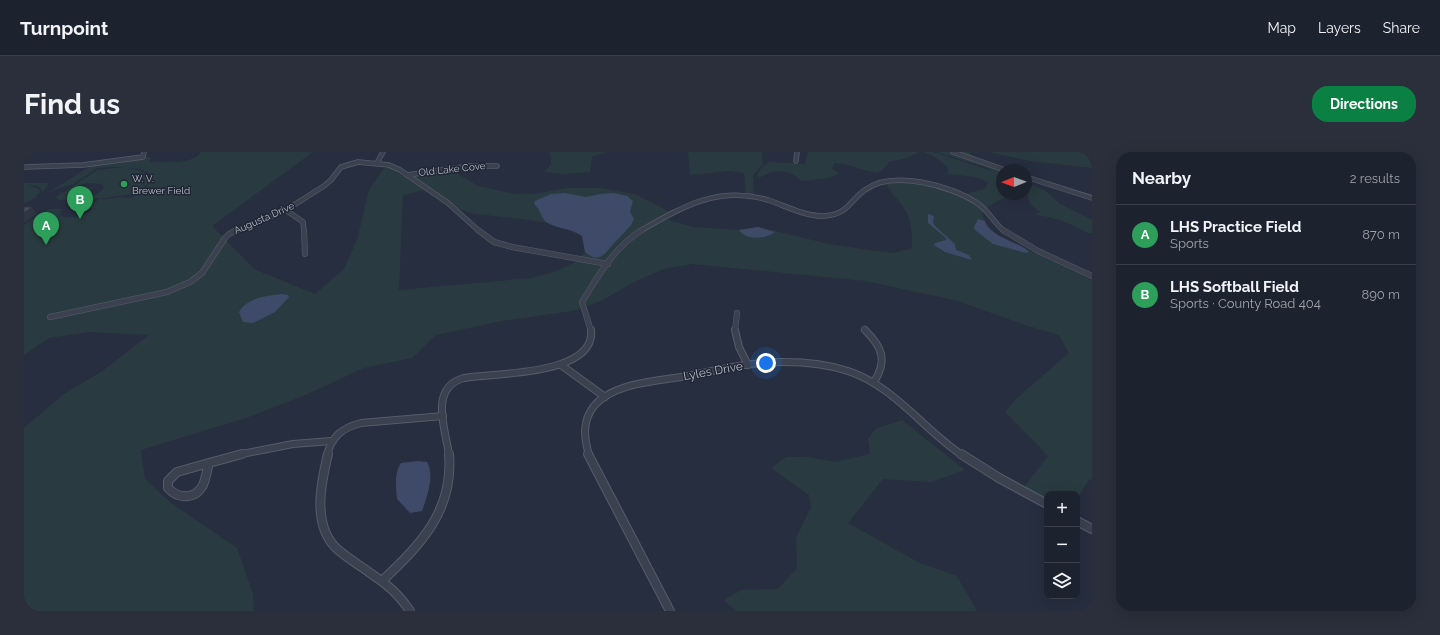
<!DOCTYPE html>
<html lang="en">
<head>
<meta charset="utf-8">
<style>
  :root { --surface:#1d222f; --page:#2a2f3b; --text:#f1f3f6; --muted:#a0a4aa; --line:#3b3f4b; --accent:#0b8043 }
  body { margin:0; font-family:Raleway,sans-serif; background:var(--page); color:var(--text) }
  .controls { position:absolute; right:12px; bottom:12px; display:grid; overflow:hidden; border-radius:8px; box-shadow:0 4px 16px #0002 }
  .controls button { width:36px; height:36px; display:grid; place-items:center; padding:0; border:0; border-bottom:1px solid var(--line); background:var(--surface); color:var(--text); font:20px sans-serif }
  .compass { position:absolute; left:972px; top:12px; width:36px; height:36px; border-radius:50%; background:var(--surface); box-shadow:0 4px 16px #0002; rotate:269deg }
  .you { position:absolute; left:742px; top:211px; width:14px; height:14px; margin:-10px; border:3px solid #fff; border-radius:50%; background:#1a73e8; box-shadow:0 0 0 6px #1a73e833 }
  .badge { display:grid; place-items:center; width:26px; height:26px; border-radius:50%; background:var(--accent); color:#fff; font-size:13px; font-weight:700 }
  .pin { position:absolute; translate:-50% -33px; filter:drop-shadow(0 1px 2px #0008) }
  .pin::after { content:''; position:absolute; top:21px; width:14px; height:12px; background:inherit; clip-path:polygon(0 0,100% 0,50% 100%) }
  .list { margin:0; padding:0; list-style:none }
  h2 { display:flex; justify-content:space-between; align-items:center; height:52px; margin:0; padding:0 16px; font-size:17px }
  h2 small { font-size:13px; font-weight:400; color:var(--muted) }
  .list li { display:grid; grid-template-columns:26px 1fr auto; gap:12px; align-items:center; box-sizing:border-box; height:60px; padding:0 16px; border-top:1px solid var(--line) }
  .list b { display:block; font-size:15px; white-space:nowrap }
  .list p { margin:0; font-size:13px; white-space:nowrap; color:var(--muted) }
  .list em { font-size:13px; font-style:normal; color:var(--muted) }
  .icon { flex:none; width:22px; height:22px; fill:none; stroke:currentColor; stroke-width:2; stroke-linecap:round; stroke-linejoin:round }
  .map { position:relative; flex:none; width:1068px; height:459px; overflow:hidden; border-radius:16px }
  header { display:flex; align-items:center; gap:24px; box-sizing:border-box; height:56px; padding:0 20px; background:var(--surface); border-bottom:1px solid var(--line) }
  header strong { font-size:19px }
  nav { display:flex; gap:22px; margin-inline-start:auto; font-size:14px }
  .intro { display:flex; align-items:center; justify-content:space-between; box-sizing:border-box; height:96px; padding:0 24px }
  h1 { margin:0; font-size:28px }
  .button { padding:10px 18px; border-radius:16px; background:var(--accent); color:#fff; font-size:14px; font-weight:700 }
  main { display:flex; gap:24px; padding:0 24px }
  aside { flex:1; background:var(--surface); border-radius:16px; box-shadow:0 4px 16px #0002 }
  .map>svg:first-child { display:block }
  .green { fill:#293b40; fill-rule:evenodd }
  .water { fill:#3e4a67 }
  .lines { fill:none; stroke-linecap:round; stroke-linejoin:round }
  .street-far3-casing { stroke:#565c6a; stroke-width:5.5 }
  .street-far2-casing { stroke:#565c6a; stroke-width:6 }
  .street-far1-casing { stroke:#565c6a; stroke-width:8 }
  .street-casing { stroke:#565c6a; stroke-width:10 }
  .street-far3 { stroke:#3b414f; stroke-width:4 }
  .street-far2 { stroke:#3b414f; stroke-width:5 }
  .street-far1 { stroke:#3b414f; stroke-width:6 }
  .street { stroke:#3b414f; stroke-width:8 }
  .shaded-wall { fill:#303542 }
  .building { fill:#444c5e; stroke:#303542 }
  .leisure-dot { fill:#2e9e5b; stroke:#202634; stroke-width:1.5 }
  .labels { text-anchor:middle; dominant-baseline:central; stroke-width:3; stroke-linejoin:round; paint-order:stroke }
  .far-street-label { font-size:10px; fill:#b8bcca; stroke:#202634 }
  .far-poi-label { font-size:10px; fill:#b8bcca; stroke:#202634; text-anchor:start }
  .street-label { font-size:12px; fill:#b8bcca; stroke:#202634 }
</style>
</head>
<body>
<header>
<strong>Turnpoint</strong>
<nav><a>Map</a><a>Layers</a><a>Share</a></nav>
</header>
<div class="intro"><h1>Find us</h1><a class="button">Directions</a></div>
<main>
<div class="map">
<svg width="1068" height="459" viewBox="0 0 1068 459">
  <rect width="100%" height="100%" fill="#272e3f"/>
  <!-- green -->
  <g class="green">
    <path d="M177,0H289L188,74L230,117L291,142L320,117L333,88L345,38L360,16H367L379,24L427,18L454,34L491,42H509L544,36H575L611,42L646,60L674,46L696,41L722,42L720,21L706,19L666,23L664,0H738L739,12L729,24L730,42L728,46C694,42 672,49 644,68L669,75L715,78L734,75L805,92L851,99L870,101L888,96C888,82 888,68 880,56C873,46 865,39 860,28H884L940,42L961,37L964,30L951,25L923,22L925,17C917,8 910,4 899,0H909L967,19L964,16L912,0H947L946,2L954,8L978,18V42H989L966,53L958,61L962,73L976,85L1068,128V327L1065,328L1053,346V342H1023V347L1000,335L1024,304L981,260L994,245L1045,201L1035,183L1001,173L934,149L842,129L668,112L640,117L610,130L577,149L548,159L478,169L412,183L388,206L340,216L284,242L222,266L117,298L121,327L147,351L213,396L229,442L230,459H0V276L40,242L77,220L125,183L65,180L25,186L0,203V73L24,57H39L35,60H38L34,63H37L39,65C49,66 62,65 68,57L65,55L75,47L91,46L93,45L107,46L121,37L128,25L124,20L116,17L90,15L73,16L48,33L35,36L21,43L68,13L119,5H127L125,10C139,10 169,13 177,0ZM407,36L436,57L450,62L499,67L524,71L547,78L558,84L561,100L551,110L533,119L507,126L375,138L379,43Z"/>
    <polygon points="525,0 582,0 568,5 566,20 539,22 520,20 527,12 527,4"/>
    <path d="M784,0H896L879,7L864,10L863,14L854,21C839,19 826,12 811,11L808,16L815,22L804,26L778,29C764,16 750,17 735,26L733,23L739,14L745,10L781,12Z"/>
    <polygon points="965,0 1068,0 1068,16 1006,9"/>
    <path d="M90,16C103,16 116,15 126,26C118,48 101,40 84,46L34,48L32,45L73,18ZM63,31L78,32L80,36C73,45 62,45 52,44L63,42L70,35L53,37L44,43L45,44H41L56,33Z"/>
    <polygon points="0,31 23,31 24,33 18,41 18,38 14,34 4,33 15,37 16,40 11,46 0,52"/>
    <path d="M1009,33L1022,39L1035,51L1068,68V81H1064C1046,72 1030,64 1010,63L1016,60L1006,52L1003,40Z"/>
    <polygon points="878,268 941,318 907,330 859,327 824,371 896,411 933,424 953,459 712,459 700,448 717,438 754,437 773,416 772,386 787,356 785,343 747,316 762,305 782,305 812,310 846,302 844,287 851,277"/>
  </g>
  <!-- water -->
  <g class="water">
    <path d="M541,41L562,45L576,42L589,41L603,44L609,49L606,60L610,67L607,73C602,79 597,84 591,90C582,100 576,113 561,100L558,84C547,76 533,77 522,70C517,66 517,58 510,52L511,49L527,42Z"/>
    <polygon points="904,62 910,64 909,70 911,74 931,92 932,98 945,103 948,108 921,100 910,93 911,91 922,88 922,86 904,71"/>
    <path d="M954,67L961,69C966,86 1001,92 1005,100L1002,101L969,92L951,78L950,75Z"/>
    <path d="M734,75L751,80C742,87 722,89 715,78Z"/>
    <path d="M258,142L264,143L265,145L251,160L229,171L219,170L215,160C224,145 242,144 258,142Z"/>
    <path d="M394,309L403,310C411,323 403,345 398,359L386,361L373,347C372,336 370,321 377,311Z"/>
  </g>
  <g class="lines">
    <defs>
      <g id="street-far3">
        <polyline points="929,0 981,18"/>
        <polyline points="772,9 773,0"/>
        <polyline points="353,11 359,0"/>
        <polyline points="0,15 59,13 119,5 120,0"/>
        <polyline points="383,23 446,14 473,14"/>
        <polyline points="1002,25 1068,46"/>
        <polyline points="262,58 279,70 280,79"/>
        <polyline points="211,79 262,58 300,34 307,28 317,15 334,10 365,13 376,18 424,51 455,79"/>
        <path d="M616,79C658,55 694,33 744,48C762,54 780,64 799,64C824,63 824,50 841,38C868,17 928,34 953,51C965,59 970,71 980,79"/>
      </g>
      <g id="street-far2">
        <polyline points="280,78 281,102"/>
        <polyline points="454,78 470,90 488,95 584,112"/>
        <polyline points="979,78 1014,99 1068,124"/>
        <polyline points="26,165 143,140 166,130 178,121 201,86 205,82 213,78"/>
        <polyline points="840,177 842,179"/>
        <path d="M567,179L558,150C575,123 590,95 618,78"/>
        <polyline points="711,179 713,161"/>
      </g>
      <g id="street-far1">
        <polyline points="711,178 715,195 724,213"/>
        <path d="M841,178C858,195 864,208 850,230"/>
        <polyline points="537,213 581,245"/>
        <polyline points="213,303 269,292 307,289"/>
        <path d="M303,303C308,284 318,276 337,271L419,264"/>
        <path d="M425,303C422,278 404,236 440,226C469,221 572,224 567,178"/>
        <path d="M565,303C560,286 558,269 570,254C591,229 638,229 669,223C698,217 728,210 759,210C781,210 803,212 824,219C870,234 899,277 938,303"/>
      </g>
      <g id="street">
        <path d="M304,302C297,331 288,372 312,396C323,406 337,414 349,423C363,432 377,445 386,459"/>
        <polyline points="564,302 646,459"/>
        <polyline points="937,302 975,326 1023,352"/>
        <path d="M185,311C183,318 182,326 179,333C171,348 154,347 144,336V329L153,320Z"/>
        <polyline points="185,311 218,302"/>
        <polyline points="1053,369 1068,377"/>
        <path d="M358,429C396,393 430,359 425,302"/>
      </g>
    </defs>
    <!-- street-far3 casing -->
    <use href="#street-far3" class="street-far3-casing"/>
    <!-- street-far2 casing -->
    <use href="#street-far2" class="street-far2-casing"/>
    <!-- street-far1 casing -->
    <use href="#street-far1" class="street-far1-casing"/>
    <!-- street casing -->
    <use href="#street" class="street-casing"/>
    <!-- street-far3 -->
    <use href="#street-far3" class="street-far3"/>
    <!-- street-far2 -->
    <use href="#street-far2" class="street-far2"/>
    <!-- street-far1 -->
    <use href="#street-far1" class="street-far1"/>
    <!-- street -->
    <use href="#street" class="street"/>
  </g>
  <!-- shaded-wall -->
  <polygon class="shaded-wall" points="8,55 13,62 0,71 0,61"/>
  <!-- building -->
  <polygon class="building" points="0,55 8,55 0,61"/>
  <!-- markers -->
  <circle class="leisure-dot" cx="100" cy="32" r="4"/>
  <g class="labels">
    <!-- far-street labels -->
    <g class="far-street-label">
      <text transform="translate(428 17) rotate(-6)">Old Lake Cove</text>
      <text transform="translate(240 66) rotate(-24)">Augusta Drive</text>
    </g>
    <!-- far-poi labels -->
    <g class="far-poi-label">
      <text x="108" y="26">W. V.<tspan x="108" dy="12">Brewer Field</tspan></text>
    </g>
    <!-- street labels -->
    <g class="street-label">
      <text transform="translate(689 219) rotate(-10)">Lyles Drive</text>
    </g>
  </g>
</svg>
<div class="controls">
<button>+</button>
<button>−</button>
<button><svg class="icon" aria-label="layers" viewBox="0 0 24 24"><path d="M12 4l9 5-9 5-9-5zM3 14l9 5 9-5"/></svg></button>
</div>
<svg class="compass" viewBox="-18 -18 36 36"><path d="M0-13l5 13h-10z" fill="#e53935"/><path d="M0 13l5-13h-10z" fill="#a0a4aa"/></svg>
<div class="you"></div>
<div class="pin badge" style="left:22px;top:93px;background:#2e9e5b">A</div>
<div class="pin badge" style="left:56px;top:67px;background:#2e9e5b">B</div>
</div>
<aside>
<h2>Nearby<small>2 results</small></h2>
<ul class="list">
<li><span class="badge" style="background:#2e9e5b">A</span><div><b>LHS Practice Field</b><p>Sports</p></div><em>870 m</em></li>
<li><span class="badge" style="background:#2e9e5b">B</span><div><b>LHS Softball Field</b><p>Sports · County Road 404</p></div><em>890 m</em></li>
</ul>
</aside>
</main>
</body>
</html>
